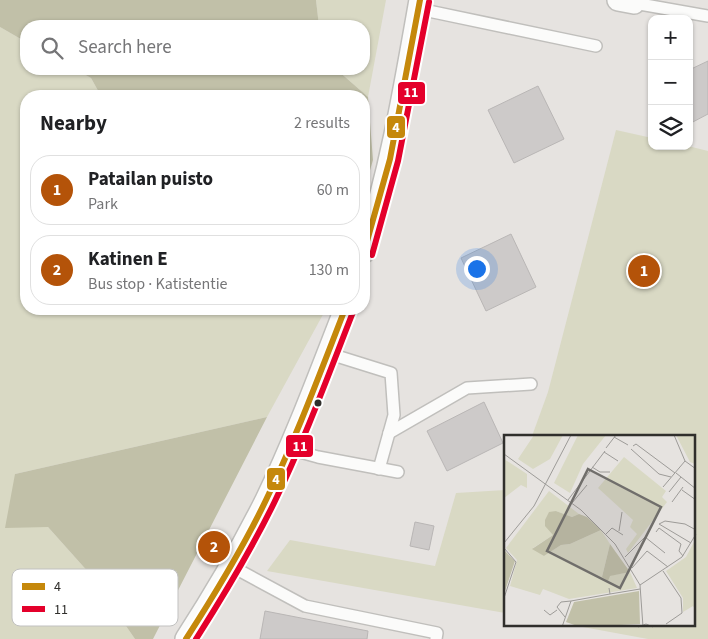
<!DOCTYPE html>
<html lang="en">
<head>
<meta charset="utf-8">
<style>
  :root { --surface:#fff; --page:#f6f6f6; --text:#202124; --muted:#757577; --line:#e0e0e0; --accent:#b45309 }
  body { margin:0; font-family:"Source Sans 3",sans-serif; background:var(--page); color:var(--text) }
  .controls { position:absolute; right:15px; top:15px; display:grid; overflow:hidden; border-radius:10px; box-shadow:0 1px 4px #0004 }
  .controls button { width:45px; height:45px; display:grid; place-items:center; padding:0; border:0; border-bottom:1px solid var(--line); background:var(--surface); color:var(--text); font:25px sans-serif }
  .you { position:absolute; left:476px; top:268px; width:18px; height:18px; margin:-12px; border:4px solid #fff; border-radius:50%; background:#1a73e8; box-shadow:0 0 0 8px #1a73e833 }
  .badge { display:grid; place-items:center; width:32px; height:32px; border-radius:50%; background:var(--accent); color:#fff; font-size:16px; font-weight:700 }
  .pin { position:absolute; translate:-50% -50%; border:2px solid #fff; box-shadow:0 1px 5px #0006 }
  .list { margin:0; padding:0; list-style:none }
  h2 { display:flex; justify-content:space-between; align-items:center; height:65px; margin:0; padding:0 20px; font-size:21px }
  h2 small { font-size:16px; font-weight:400; color:var(--muted) }
  .list li { display:grid; grid-template-columns:32px 1fr auto; gap:15px; align-items:center; box-sizing:border-box; height:70px; margin:0 10px 10px; padding:0 10px; border:1px solid var(--line); border-radius:20px }
  .list b { display:block; font-size:19px; white-space:nowrap }
  .list p { margin:0; font-size:16px; white-space:nowrap; color:var(--muted) }
  .list em { font-size:16px; font-style:normal; color:var(--muted) }
  .icon { flex:none; width:28px; height:28px; fill:none; stroke:currentColor; stroke-width:2; stroke-linecap:round; stroke-linejoin:round }
  .map { position:relative; flex:none; width:708px; height:639px; overflow:hidden }
  .search { position:absolute; background:var(--surface); box-shadow:0 1px 4px #0004; left:20px; top:20px; width:350px; height:55px; display:flex; align-items:center; gap:12px; box-sizing:border-box; padding:0 18px; border-radius:20px; color:var(--muted); font-size:19px }
  .panel { position:absolute; background:var(--surface); box-shadow:0 1px 4px #0004; left:20px; top:90px; width:350px; height:225px; border-radius:20px }
  .map>svg:first-child { display:block }
  .green { fill:#d9d9c4 }
  .forest { fill:#c1c0a8 }
  .building { fill:#cdcac9; stroke:#b9b6b5 }
  .lines { fill:none; stroke-linecap:round; stroke-linejoin:round }
  .service-casing { stroke:#c0bfbc; stroke-width:14 }
  .minor-casing { stroke:#c0bfbc; stroke-width:24 }
  .service { stroke:#fbfbfa; stroke-width:11 }
  .minor { stroke:#fbfbfa; stroke-width:21 }
  .bus-1-casing { stroke:#fff; stroke-width:10 }
  .bus-2-casing { stroke:#fff; stroke-width:10 }
  .bus-1 { stroke:#c5880b; stroke-width:6 }
  .bus-2 { stroke:#e4002b; stroke-width:6 }
  .bus-dot { fill:#302f2c; stroke:#fff; stroke-width:2 }
  .inset-road { fill:none; stroke:#9d9b98; stroke-width:1 }
  .view { fill:#706e6b; fill-opacity:0.15; stroke:#706e6b; stroke-width:2.5 }
  .inset-edge { fill:none; stroke:#302f2c; stroke-width:2.5 }
  .key { fill:#fff; stroke:#c1c1c0; stroke-width:1 }
  .key-label { font-size:14px; fill:#302f2c }
  .line-badge { stroke:#fff; stroke-width:2 }
  .badge-label { font-size:14px; text-anchor:middle; font-weight:bold; fill:#fff }
</style>
</head>
<body>
<div class="map">
<svg width="708" height="639" viewBox="0 0 708 639">
  <rect width="100%" height="100%" fill="#e6e3e0"/>
  <!-- green -->
  <g class="green">
    <polygon points="316,0 386,0 368,97 336,69 364,69 364,26 319,26"/>
    <polygon points="0,27 26,42 26,69 75,69 91,78 101,96 26,96 26,309 326,309 267,417 15,474 48,527 90,574 135,639 0,639"/>
    <polygon points="616,130 652,138 652,146 688,146 708,151 708,639 648,639 572,625 694,625 694,436 532,436 548,392"/>
    <polygon points="505,490 505,613 267,571 290,540 435,566 456,493"/>
  </g>
  <!-- forest -->
  <g class="forest">
    <polygon points="0,0 316,0 319,26 26,26 26,42 0,27"/>
    <polygon points="75,69 336,69 368,97 373,160 364,191 364,96 101,96 91,78"/>
    <polygon points="267,417 153,639 135,639 90,574 48,527 5,528 15,474"/>
  </g>
  <!-- building -->
  <g class="building">
    <polygon points="708,61 708,114 689,124 689,70"/>
    <polygon points="538,86 564,139 514,163 488,110"/>
    <polygon points="511,234 536,287 486,311 461,258"/>
    <polygon points="484,402 503,443 447,471 427,431"/>
    <polygon points="415,522 434,526 429,550 410,546"/>
    <polygon points="265,611 368,631 367,639 260,639"/>
  </g>
  <g class="lines">
    <defs>
      <g id="service">
        <polyline points="634,3 708,16"/>
        <polyline points="419,9 596,46"/>
        <polyline points="327,353 391,373 394,415 379,469"/>
        <polyline points="389,433 467,388 531,384"/>
        <polyline points="289,449 318,457 398,472"/>
        <polyline points="231,566 305,606 437,633 436,639"/>
      </g>
      <g id="minor">
        <polyline points="618,0 634,3"/>
        <path d="M364,252C391,170 405,85 420,0"/>
        <path d="M186,639C215,594 242,548 266,500C296,438 320,373 345,309"/>
      </g>
    </defs>
    <!-- service casing -->
    <use href="#service" class="service-casing"/>
    <!-- minor casing -->
    <use href="#minor" class="minor-casing"/>
    <!-- service -->
    <use href="#service" class="service"/>
    <!-- minor -->
    <use href="#minor" class="minor"/>
    <defs>
      <g id="bus-1">
        <polyline points="364,252 390,159 420,0"/>
        <path d="M186,639C215,594 243,548 266,500C296,438 320,373 345,309"/>
      </g>
      <g id="bus-2">
        <polyline points="372,255 398,161 429,2"/>
        <path d="M196,639C224,595 251,550 274,503C304,441 328,376 353,312"/>
      </g>
    </defs>
    <!-- bus-1 casing -->
    <use href="#bus-1" class="bus-1-casing"/>
    <!-- bus-2 casing -->
    <use href="#bus-2" class="bus-2-casing"/>
    <!-- bus-1 -->
    <use href="#bus-1" class="bus-1"/>
    <!-- bus-2 -->
    <use href="#bus-2" class="bus-2"/>
  </g>
  <!-- markers -->
  <circle class="bus-dot" cx="318" cy="403" r="4.5"/>
  <!-- overview -->
  <g transform="translate(504 435)">
    <rect width="191" height="191" fill="#e6e3e0"/>
    <path d="M30,0H59L46,24L29,34L14,24ZM74,0H102L79,29L66,58L50,48ZM172,0H191V29L186,27ZM120,22L162,56L158,62L163,67L124,118L122,114L133,99L126,92L129,85L94,53ZM0,24L23,39V53L17,50L0,63ZM45,56L75,79L68,82L52,76L49,100L29,113L40,121L57,110L66,109L97,95L106,109L98,142L126,137L133,153L65,164L39,154L36,160L6,151L13,125L2,113ZM191,105V174L189,171L179,177V163L162,136L182,122Z" fill="#d9d9c4"/>
    <path d="M52,76L68,82L75,79L83,82L97,95L66,109L57,110L40,121L28,114L49,100L41,91V85L45,77ZM106,109L126,137L106,141L104,146L98,142ZM0,115L11,126L0,159ZM135,156L136,189L76,192L62,187L70,167Z" fill="#c1c0a8"/>
    <path class="inset-road" d="M170,0L181,26L192,34M110,2L124,10M129,11L132,9L171,38M102,13L112,0M127,14L155,39L167,42M100,17L114,26M0,19L77,75L111,109L136,150L139,192M88,32L96,37H106M172,38L192,54M159,52L181,26M178,55L192,65M165,57L177,42M64,65L101,16M168,67L179,52M68,68L83,50M115,96L118,77M152,97L155,93L177,109L175,116L179,121M102,99L108,93L119,100M0,108L30,71L67,0M187,108L155,89L161,86L181,89L192,95M0,113L12,127L0,163M121,122L141,102L161,118M128,133L143,116L164,132M159,136L177,163L178,178L162,189M136,150L178,122L192,99M105,153L106,159L136,154M40,175L46,180L53,175M61,182L53,172L57,167L67,166M58,192L67,166L106,159M134,192L142,189L149,192"/>
    <path class="view" d="M84,34L157,72L116,153L43,116Z"/>
    <rect width="191" height="191" class="inset-edge"/>
  </g>
  <!-- legend -->
  <rect x="12" y="569" width="166" height="57" rx="8" class="key"/>
  <rect x="22" y="583" width="23" height="7" fill="#c5880b"/>
  <rect x="22" y="606" width="23" height="6" fill="#e4002b"/>
  <g class="key-label">
    <text x="54" y="591">4</text>
    <text x="54" y="614">11</text>
  </g>
  <g class="line-badge">
    <rect x="397" y="81" width="29" height="24" rx="5" fill="#e4002b"/>
    <rect x="386" y="115" width="20" height="24" rx="5" fill="#c5880b"/>
    <rect x="285" y="434" width="29" height="24" rx="5" fill="#e4002b"/>
    <rect x="266" y="467" width="20" height="24" rx="5" fill="#c5880b"/>
  </g>
  <g class="badge-label">
    <text x="411" y="97">11</text>
    <text x="396" y="132">4</text>
    <text x="300" y="451">11</text>
    <text x="276" y="484">4</text>
  </g>
</svg>
<div class="controls">
<button>+</button>
<button>−</button>
<button><svg class="icon" aria-label="layers" viewBox="0 0 24 24"><path d="M12 4l9 5-9 5-9-5zM3 14l9 5 9-5"/></svg></button>
</div>
<div class="you"></div>
<div class="pin badge" style="left:644px;top:271px">1</div>
<div class="pin badge" style="left:214px;top:547px">2</div>
<div class="search"><svg class="icon" aria-label="search" viewBox="0 0 24 24"><circle cx="10" cy="10" r="6"/><path d="M15 15l6 6"/></svg>Search here</div>
<section class="panel">
<h2>Nearby<small>2 results</small></h2>
<ul class="list">
<li><span class="badge">1</span><div><b>Patailan puisto</b><p>Park</p></div><em>60 m</em></li>
<li><span class="badge">2</span><div><b>Katinen E</b><p>Bus stop · Katistentie</p></div><em>130 m</em></li>
</ul>
</section>
</div>
</body>
</html>
